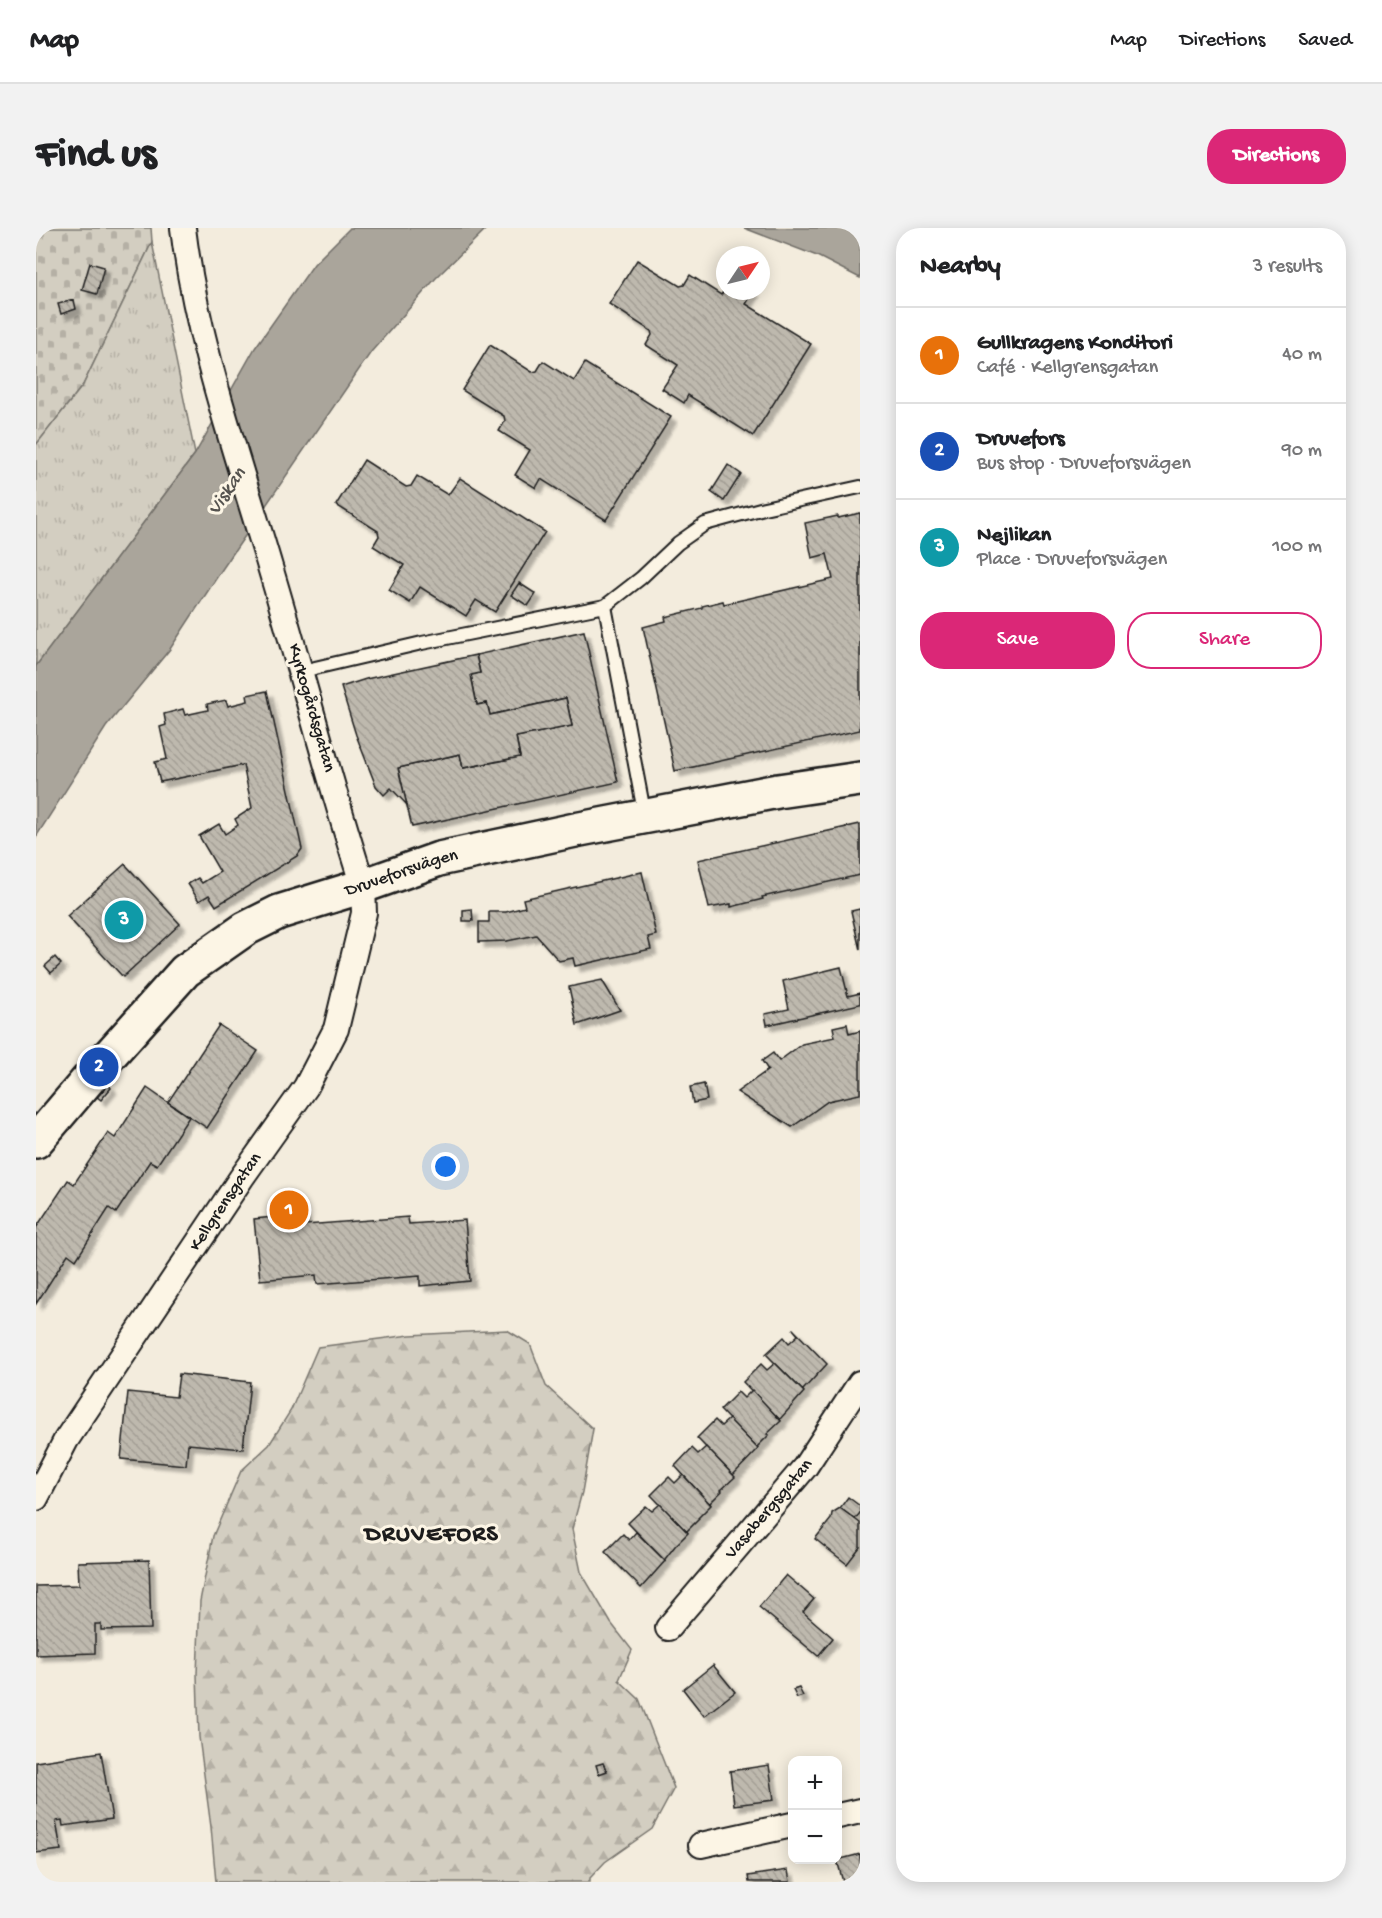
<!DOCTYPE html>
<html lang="en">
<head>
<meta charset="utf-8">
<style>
  :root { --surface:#fff; --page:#f2f2f2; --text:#202124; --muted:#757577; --line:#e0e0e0; --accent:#db2777 }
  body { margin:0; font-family:"Gochi Hand",sans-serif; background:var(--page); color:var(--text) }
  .controls { position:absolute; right:18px; bottom:18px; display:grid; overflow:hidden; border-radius:12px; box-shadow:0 3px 15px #0003 }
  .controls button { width:54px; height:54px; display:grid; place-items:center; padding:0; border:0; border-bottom:2px solid var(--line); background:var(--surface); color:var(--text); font:30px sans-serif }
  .compass { position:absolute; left:680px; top:18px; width:54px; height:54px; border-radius:50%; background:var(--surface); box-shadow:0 3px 15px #0003; rotate:55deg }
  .you { position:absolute; left:410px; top:939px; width:21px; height:21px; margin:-15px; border:4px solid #fff; border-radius:50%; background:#1a73e8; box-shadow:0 0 0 9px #1a73e833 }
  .badge { display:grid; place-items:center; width:39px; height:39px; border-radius:50%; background:var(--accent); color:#fff; font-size:20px; font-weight:700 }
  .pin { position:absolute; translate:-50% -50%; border:3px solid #fff; box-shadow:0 2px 6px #0006 }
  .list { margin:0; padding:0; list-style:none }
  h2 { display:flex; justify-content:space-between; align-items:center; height:78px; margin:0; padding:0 24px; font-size:26px }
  h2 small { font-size:20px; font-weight:400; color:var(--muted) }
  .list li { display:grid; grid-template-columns:39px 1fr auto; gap:18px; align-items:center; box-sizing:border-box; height:96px; padding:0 24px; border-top:2px solid var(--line) }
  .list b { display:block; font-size:22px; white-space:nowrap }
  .list p { margin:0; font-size:20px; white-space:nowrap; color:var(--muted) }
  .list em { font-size:20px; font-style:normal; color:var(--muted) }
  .actions { display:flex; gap:12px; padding:18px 24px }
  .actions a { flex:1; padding:14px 0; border:2px solid var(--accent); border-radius:24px; text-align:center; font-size:21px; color:var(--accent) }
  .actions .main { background:var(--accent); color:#fff }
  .map { position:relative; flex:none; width:824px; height:1654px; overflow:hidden; border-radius:24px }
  header { display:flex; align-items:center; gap:36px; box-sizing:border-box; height:84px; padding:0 30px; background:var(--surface); border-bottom:2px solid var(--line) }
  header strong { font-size:28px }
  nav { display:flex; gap:33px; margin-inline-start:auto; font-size:21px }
  .intro { display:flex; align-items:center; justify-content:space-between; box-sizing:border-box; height:144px; padding:0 36px }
  h1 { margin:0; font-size:42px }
  .button { padding:15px 27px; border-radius:24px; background:var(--accent); color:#fff; font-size:21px; font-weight:700 }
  main { display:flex; gap:36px; padding:0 36px }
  aside { flex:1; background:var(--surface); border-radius:24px; box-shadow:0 3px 15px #0003 }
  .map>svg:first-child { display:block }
  .forest { fill:url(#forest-firs); stroke:#78756e; stroke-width:1.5 }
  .cemetery { fill:url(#cemetery-stones); stroke:#78756e; stroke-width:1.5 }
  .park { fill:url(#park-tufts); stroke:#78756e; stroke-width:1.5 }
  .water { fill:#aaa59b; stroke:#716e68; stroke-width:1.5 }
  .building { fill:url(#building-back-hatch); stroke:#1c1c1c; stroke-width:1.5; filter:url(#shadow) }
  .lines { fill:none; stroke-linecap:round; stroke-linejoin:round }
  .lane-casing { stroke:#1c1c1c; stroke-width:16 }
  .street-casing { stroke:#1c1c1c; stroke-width:28 }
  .secondary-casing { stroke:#1c1c1c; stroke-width:38 }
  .lane { stroke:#fcf5e5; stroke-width:12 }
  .street { stroke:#fcf5e5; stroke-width:24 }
  .secondary { stroke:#fcf5e5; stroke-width:33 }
  .labels { text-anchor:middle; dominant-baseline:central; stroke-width:6; stroke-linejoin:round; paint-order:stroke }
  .street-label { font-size:18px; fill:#1c1c1c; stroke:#fcf5e5 }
  .water-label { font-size:20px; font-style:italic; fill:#55534f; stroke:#fcf5e5 }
  .district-label { font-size:24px; font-weight:bold; letter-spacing:1.5px; fill:#1c1c1c; stroke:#fcf5e5 }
</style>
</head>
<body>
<header>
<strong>Map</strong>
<nav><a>Map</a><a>Directions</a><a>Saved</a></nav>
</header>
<div class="intro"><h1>Find us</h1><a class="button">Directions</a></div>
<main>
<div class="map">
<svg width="824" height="1654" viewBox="0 0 824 1654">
  <defs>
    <pattern id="forest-firs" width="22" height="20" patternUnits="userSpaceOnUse" patternTransform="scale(1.5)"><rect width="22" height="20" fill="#d3cec1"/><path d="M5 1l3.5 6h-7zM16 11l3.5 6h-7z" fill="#b5b0a5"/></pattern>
    <pattern id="cemetery-stones" width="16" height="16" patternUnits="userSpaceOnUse" patternTransform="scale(1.5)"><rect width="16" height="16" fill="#d3cec1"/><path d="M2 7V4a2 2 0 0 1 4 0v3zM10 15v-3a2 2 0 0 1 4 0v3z" fill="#b5b0a5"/></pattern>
    <pattern id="park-tufts" width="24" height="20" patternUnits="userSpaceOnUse" patternTransform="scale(1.5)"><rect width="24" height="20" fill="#d3cec1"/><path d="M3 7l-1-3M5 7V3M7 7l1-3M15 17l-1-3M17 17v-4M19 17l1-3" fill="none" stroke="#b5b0a5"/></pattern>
    <pattern id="building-back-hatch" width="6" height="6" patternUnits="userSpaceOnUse" patternTransform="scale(1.5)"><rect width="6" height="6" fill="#beb9ae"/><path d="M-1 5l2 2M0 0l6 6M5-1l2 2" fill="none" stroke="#a39e95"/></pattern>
    <filter id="shadow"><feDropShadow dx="5.5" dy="5.5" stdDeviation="1.5" flood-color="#0004"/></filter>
  </defs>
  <rect width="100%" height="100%" fill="#f3ecdd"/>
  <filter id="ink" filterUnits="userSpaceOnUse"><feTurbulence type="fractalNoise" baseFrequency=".0167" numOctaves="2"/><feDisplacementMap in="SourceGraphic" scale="12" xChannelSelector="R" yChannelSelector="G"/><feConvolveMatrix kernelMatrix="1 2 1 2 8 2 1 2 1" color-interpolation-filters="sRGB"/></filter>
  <g filter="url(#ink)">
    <!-- forest -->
    <polygon class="forest" points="471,1102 494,1116 510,1158 557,1201 546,1264 536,1301 545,1344 575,1395 596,1422 583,1452 603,1471 638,1560 616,1601 569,1634 554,1650 554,1654 180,1654 175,1599 163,1509 161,1446 164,1373 177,1308 205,1243 233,1217 255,1182 282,1119 374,1107"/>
    <!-- cemetery -->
    <polygon class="cemetery" points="0,0 115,0 116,14 47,157 0,217"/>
    <!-- park -->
    <polygon class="park" points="116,14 159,226 0,438 0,217 47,157"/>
    <!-- water -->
    <g class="water">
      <polygon points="314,0 451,0 400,50 335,124 187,340 134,421 70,499 0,609 0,438 159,226 219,120 278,36"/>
      <polygon points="708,0 824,0 824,50 781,28"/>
    </g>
    <!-- building -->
    <g class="building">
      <polygon points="601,32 644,58 648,57 654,47 685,67 689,61 689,63 718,63 710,76 775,116 717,208 652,167 648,175 626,161 642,137 610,117 616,107 615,103 573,76"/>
      <polygon points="54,35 68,39 61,66 46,62"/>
      <polygon points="38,72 40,81 25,86 22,76"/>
      <polygon points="454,117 496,144 501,143 507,133 538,153 549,135 635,189 570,292 505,251 500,260 479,247 494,222 463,203 469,193 468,188 426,162"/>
      <polygon points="328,232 370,259 375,258 381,248 412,267 424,250 509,304 459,384 440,372 430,388 384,359 374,375 353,362 368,337 337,318 343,308 342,303 300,277"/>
      <polygon points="692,237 705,246 688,273 675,264"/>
      <polygon points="824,285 824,502 639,543 607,399 630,393 629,389 666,380 666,378 687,373 688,376 797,351 791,326 776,330 769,295 802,288 802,290"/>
      <polygon points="483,355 500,366 492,378 475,367"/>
      <polygon points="548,403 582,554 376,599 362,540 424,526 427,540 484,529 480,509 536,498 530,470 454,487 451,475 441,477 435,447 444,445 440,427"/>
      <polygon points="440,427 444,445 435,447 441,477 451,475 454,487 530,470 536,498 480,509 484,529 427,540 424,526 362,540 371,577 355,560 348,567 340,558 320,507 305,459 330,451"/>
      <polygon points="231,463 266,621 261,628 180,678 173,667 163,673 152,656 162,650 166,655 184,644 163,608 183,596 189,606 202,597 199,591 216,580 207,537 124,554 119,534 131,531 124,499 130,497 128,486 147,481 149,487 172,482 171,476 190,472 192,478 212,473 211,467"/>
      <polygon points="824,596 824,647 726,669 727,671 695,679 695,676 673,680 662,632"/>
      <polygon points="89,636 144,696 87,749 31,688"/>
      <polygon points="606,644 620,707 612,709 615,721 539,738 537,730 523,733 500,707 471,713 443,714 443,694 453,694 453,684 470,684 489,679 487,671"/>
      <polygon points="436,681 437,693 427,693 427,682"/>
      <polygon points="824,681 824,722 815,683"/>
      <polygon points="19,729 25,736 15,745 9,738"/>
      <polygon points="805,739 812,768 824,765 824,776 731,797 729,786 753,781 747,753"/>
      <polygon points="566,752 584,782 541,797 533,759"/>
      <polygon points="811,796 813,806 824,803 824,866 792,873 756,899 701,864 732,842 726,833 737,825 743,833 766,816 799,809 797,799"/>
      <polygon points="183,797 222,823 171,900 132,874"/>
      <polygon points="72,856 75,860 65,872 61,869"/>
      <polygon points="668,856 671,872 657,875 654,859"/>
      <polygon points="111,860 153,889 121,937 114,933 80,985 73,980 40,1032 32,1026 0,1076 0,1000 32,952 38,956 72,905 79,910"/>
      <polygon points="268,986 269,997 372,989 373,996 429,992 434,1053 384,1058 384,1048 281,1056 280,1047 224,1052 218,991"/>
      <polygon points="757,1101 791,1136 766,1163 768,1164 730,1126 748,1109 753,1115 762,1107"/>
      <polygon points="739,1135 768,1164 744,1191 745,1193 707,1154 725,1136 731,1142"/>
      <polygon points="143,1146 214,1154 207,1221 152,1216 150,1237 85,1231 92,1164 140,1169"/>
      <polygon points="716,1162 745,1193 731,1206 733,1207 721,1219 722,1221 684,1182 702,1164 708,1170"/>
      <polygon points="693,1191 722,1221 697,1247 661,1210 679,1192 685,1198"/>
      <polygon points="670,1219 699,1249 685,1262 686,1263 674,1275 675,1277 639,1238 656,1220 662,1226"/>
      <polygon points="647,1247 675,1277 662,1290 663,1291 651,1303 652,1305 615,1267 633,1249 639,1255"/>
      <polygon points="812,1269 824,1278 824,1285 819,1291 804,1280"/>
      <polygon points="624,1276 652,1305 639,1318 629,1331 629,1333 592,1295 610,1278 616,1283"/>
      <polygon points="804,1280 824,1295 824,1319 811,1336 779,1311 795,1291 796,1285"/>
      <polygon points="600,1304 629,1333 605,1360 569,1324 587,1306 593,1312"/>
      <polygon points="113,1332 115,1401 65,1402 65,1396 59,1396 59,1425 0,1427 0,1358 43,1357 42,1334"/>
      <polygon points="750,1347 778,1371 767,1384 797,1410 782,1428 723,1379"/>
      <polygon points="677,1437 699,1464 668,1488 647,1461"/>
      <polygon points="763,1460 767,1468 761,1470 757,1462"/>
      <polygon points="65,1524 76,1591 27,1598 26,1592 20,1593 25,1622 0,1625 0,1534"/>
      <polygon points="567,1535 571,1543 563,1546 560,1537"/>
      <polygon points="733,1537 738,1572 698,1577 694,1543"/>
      <polygon points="824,1626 824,1654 807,1654 801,1632"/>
      <polygon points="752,1642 754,1654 713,1654 712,1648"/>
    </g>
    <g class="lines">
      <defs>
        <g id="lane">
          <polyline points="569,378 609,589"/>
          <polyline points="266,443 386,415 569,378 605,350 642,315 669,296 728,280 824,259"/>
        </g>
        <g id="street">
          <path id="s1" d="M0,1270L30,1212L206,949L270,859L300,801L328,685L327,658C293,553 266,445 234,339C201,227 161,116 147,0"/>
          <path id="s2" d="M632,1400L769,1239L824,1155"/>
          <polyline points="802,1588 824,1583"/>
          <polyline points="665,1617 756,1597"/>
        </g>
        <g id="secondary">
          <path id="s3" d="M0,913L63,839L149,743L209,701L243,684L327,658L403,631L544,601L742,563L824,551"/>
        </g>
      </defs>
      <!-- lane casing -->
      <use href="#lane" class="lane-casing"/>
      <!-- street casing -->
      <use href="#street" class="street-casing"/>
      <!-- secondary casing -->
      <use href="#secondary" class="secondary-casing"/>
      <!-- lane -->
      <use href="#lane" class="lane"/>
      <!-- street -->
      <use href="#street" class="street"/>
      <!-- secondary -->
      <use href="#secondary" class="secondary"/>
    </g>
  </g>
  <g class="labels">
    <!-- street labels -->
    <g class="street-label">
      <text transform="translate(275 480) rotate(74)">Kyrkogårdsgatan</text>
      <text stroke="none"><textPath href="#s3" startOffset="466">Druveforsvägen</textPath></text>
      <text stroke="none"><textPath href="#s1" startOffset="352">Kellgrensgatan</textPath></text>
      <text stroke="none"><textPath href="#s2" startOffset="156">Vasabergsgatan</textPath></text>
    </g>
    <!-- water labels -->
    <g class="water-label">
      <text transform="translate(192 264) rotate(-56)">Viskan</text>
    </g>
    <!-- district labels -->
    <g class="district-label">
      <text x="396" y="1307">DRUVEFORS</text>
    </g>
  </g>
</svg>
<div class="controls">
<button>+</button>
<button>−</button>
</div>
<svg class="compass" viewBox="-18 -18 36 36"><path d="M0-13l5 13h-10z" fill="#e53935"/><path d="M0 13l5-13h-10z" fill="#757577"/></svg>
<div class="you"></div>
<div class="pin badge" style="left:253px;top:982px;background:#e8710a">1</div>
<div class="pin badge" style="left:63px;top:839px;background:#1a4fb4">2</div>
<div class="pin badge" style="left:88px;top:692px;background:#0f9aa8">3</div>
</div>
<aside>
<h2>Nearby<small>3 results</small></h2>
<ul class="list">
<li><span class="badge" style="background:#e8710a">1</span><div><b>Gullkragens Konditori</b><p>Café · Kellgrensgatan</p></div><em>40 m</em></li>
<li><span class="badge" style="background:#1a4fb4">2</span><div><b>Druvefors</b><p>Bus stop · Druveforsvägen</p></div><em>90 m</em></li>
<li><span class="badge" style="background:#0f9aa8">3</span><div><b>Nejlikan</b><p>Place · Druveforsvägen</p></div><em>100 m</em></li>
</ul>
<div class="actions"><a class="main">Save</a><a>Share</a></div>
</aside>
</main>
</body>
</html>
